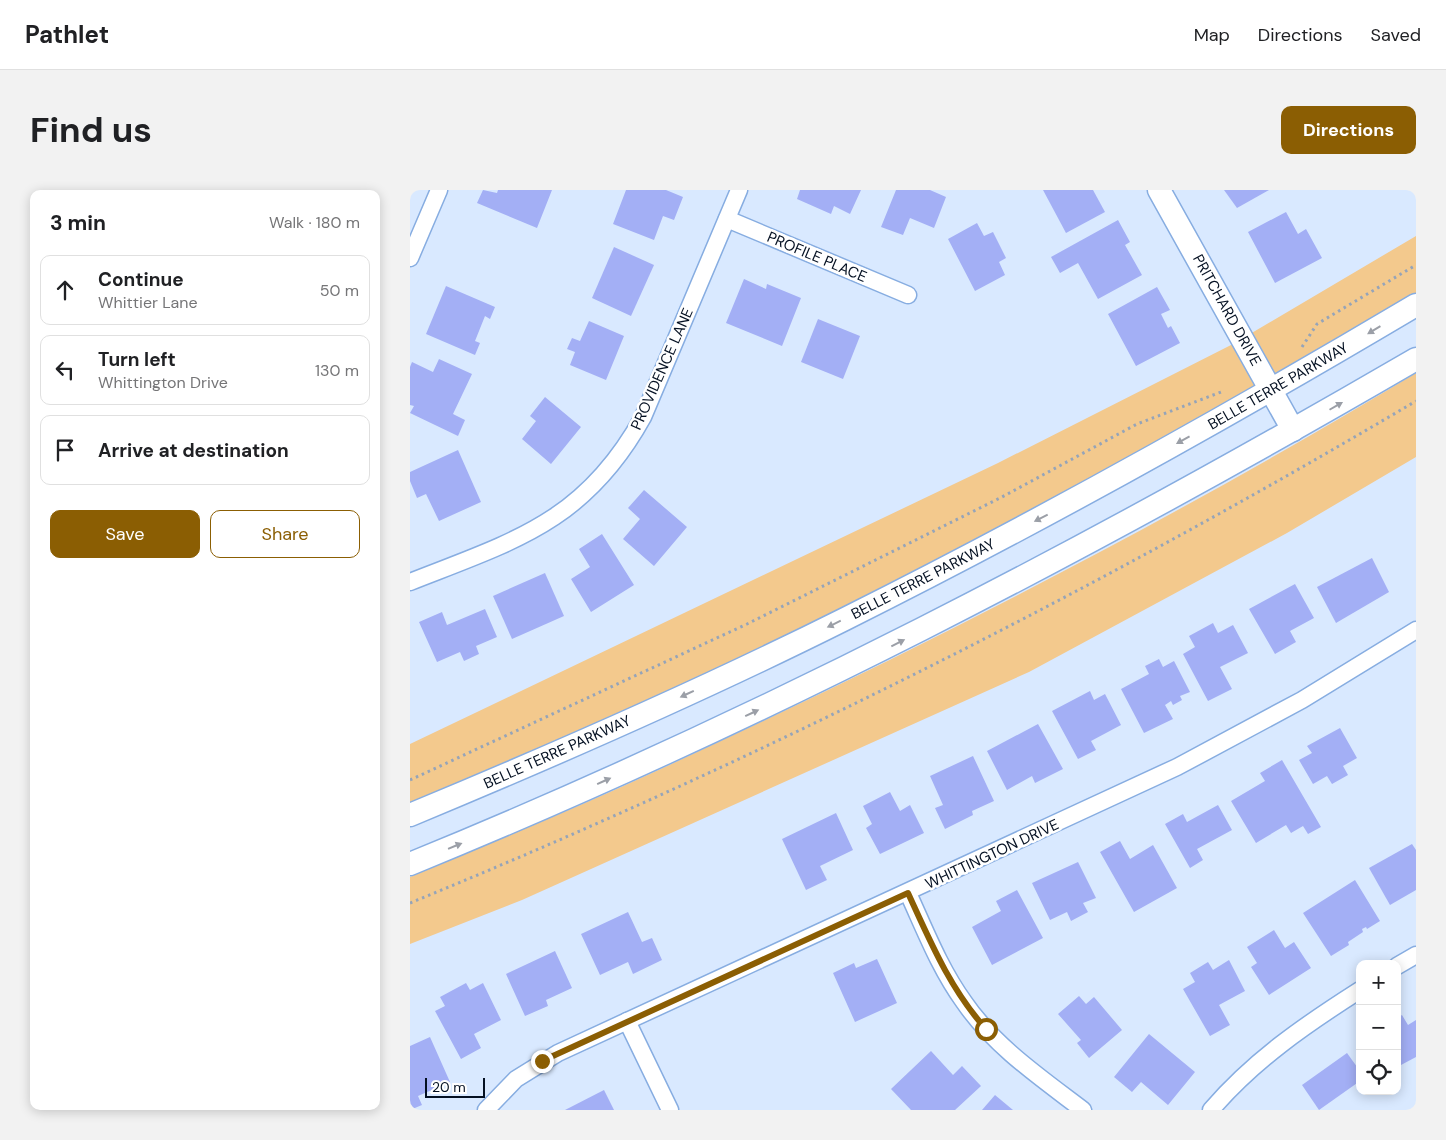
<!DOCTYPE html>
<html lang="en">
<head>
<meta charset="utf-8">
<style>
  :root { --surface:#fff; --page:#f2f2f2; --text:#202124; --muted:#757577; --line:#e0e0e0; --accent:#8b5e03 }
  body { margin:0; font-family:"DM Sans",sans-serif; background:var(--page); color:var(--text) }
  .controls { position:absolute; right:15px; bottom:15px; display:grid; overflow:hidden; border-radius:10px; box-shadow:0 2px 12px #0003 }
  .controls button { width:45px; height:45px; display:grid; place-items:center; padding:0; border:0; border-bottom:1px solid var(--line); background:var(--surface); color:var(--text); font:25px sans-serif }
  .scale { position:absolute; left:15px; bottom:12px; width:60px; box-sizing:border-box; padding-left:5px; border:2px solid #041022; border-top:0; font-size:14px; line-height:18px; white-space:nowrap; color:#041022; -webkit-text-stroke:4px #fff; paint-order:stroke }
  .stop { position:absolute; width:15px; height:15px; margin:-11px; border:4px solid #8b5e03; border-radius:50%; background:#fff }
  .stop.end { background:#8b5e03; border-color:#fff; box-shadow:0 1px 5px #0008 }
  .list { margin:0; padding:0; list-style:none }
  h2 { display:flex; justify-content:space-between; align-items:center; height:65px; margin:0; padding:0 20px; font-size:21px }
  h2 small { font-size:16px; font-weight:400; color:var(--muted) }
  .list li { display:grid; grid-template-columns:32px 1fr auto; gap:15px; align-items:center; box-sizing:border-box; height:70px; margin:0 10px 10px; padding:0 10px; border:1px solid var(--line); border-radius:10px }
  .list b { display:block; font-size:19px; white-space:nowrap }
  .list p { margin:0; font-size:16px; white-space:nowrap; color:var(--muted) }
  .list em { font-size:16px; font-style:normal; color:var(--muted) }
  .actions { display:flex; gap:10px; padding:15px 20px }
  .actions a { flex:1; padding:11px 0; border:1px solid var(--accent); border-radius:10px; text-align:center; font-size:18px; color:var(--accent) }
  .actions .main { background:var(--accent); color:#fff }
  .icon { flex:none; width:28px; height:28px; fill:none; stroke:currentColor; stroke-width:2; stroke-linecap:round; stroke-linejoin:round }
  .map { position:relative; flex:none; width:1006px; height:920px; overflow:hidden; border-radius:10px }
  header { display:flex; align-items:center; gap:30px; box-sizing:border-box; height:70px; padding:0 25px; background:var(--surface); border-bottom:1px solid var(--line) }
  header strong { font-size:24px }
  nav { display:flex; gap:28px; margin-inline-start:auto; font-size:18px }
  .intro { display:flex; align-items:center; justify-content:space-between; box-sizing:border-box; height:120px; padding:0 30px }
  h1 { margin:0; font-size:35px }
  .button { padding:12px 22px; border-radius:10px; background:var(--accent); color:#fff; font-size:18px; font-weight:700 }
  main { display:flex; gap:30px; padding:0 30px }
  aside { flex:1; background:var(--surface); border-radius:10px; box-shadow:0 2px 12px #0003 }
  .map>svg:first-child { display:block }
  .green { fill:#f3c98d }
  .building { fill:#a3aff5 }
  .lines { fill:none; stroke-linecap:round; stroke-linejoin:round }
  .street-casing { stroke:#87ade1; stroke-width:19 }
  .secondary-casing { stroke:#87ade1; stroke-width:25 }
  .path { stroke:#95a4b9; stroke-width:3; stroke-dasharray:2.5 4; stroke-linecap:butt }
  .street { stroke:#fff; stroke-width:16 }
  .secondary { stroke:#fff; stroke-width:22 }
  .oneway { fill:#9b9fa7 }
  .route { stroke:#8b5e03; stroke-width:6 }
  .labels { text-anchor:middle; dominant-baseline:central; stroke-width:5; stroke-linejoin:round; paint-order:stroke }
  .street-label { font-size:15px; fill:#041022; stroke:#fff }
</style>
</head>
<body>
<header>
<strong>Pathlet</strong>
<nav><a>Map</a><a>Directions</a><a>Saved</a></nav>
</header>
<div class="intro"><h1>Find us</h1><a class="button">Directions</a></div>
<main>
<aside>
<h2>3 min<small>Walk · 180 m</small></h2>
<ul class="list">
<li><svg class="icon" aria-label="ahead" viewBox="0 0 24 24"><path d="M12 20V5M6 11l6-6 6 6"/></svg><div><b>Continue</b><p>Whittier Lane</p></div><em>50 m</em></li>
<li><svg class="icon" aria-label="left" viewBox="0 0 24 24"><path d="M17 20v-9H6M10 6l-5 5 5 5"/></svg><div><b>Turn left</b><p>Whittington Drive</p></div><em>130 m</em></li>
<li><svg class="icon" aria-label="arrive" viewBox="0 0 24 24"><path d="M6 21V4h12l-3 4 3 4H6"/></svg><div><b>Arrive at destination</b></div></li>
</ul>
<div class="actions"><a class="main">Save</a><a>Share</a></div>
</aside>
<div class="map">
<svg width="1006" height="920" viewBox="0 0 1006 920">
  <rect width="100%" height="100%" fill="#d9e9ff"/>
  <!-- green -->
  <g class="green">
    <path d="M1006,46V103C875,182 741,257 606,330C411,435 204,526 0,614V554L588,273L823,154Z"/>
    <path d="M1006,183V267L877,343L619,482L112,710L0,754V687C82,652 164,619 244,582C505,462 761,331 1006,183Z"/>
  </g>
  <!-- building -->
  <g class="building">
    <polygon points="73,0 87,3 88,0 142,0 127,38 67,13"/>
    <polygon points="216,0 256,0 273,7 264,30 253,26 244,50 203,34"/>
    <polygon points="390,0 451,0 440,24 424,16 421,24 387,9"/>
    <polygon points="486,0 520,0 536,7 524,38 500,28 493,45 471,37"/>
    <polygon points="633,0 683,0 695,22 656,43"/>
    <polygon points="814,0 859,0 827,18"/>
    <polygon points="876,22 888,44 896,39 912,68 865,93 838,42"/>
    <polygon points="708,30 720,52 715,55 732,85 688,109 668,73 650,83 641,67"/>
    <polygon points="567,33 574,46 583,42 596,68 589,72 595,85 565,101 538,49"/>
    <polygon points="204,57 244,75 221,126 182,108"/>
    <polygon points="334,89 356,99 357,94 391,108 372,156 316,133"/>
    <polygon points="36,96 85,117 80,129 75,126 65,151 70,153 65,165 16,144"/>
    <polygon points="747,97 760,120 751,124 758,138 761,136 770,153 726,176 698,124"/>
    <polygon points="408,129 450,146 433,189 391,172"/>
    <polygon points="179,131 214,146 196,190 160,175 165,162 157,159 162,148 170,151"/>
    <polygon points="29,169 62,184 43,224 55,230 48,246 0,223 4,216 0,215 0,177 2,172 23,182"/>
    <polygon points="135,207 171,237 141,274 112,249 126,231 120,226"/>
    <polygon points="48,260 71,312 29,331 16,304 7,308 0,291 0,282"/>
    <polygon points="234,300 277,337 244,376 213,349 230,329 218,318"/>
    <polygon points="192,344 224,395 181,422 161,389 180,377 169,359"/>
    <polygon points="962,368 979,402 926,433 907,397"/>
    <polygon points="135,383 154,426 102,449 83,406"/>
    <polygon points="885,394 904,428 880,441 886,452 865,464 839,419"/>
    <polygon points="75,419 87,447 66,456 69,464 54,471 50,462 27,472 9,432 32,422 37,435"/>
    <polygon points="803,433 808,443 823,435 838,463 810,477 822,499 798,511 773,464 785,457 779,446"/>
    <polygon points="749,469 753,477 764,471 780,502 770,506 772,510 763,515 761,511 755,515 763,529 734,543 711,499 739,484 735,476"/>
    <polygon points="680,501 684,510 695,504 711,535 681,551 686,560 668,569 642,521"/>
    <polygon points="628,534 653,579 625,593 622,586 597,600 577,561"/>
    <polygon points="930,538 947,568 933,576 938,585 922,594 917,586 903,594 889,570 902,563 897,556"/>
    <polygon points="563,566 584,611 562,621 563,625 535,639 525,618 533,615 520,586"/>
    <polygon points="872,570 911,637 898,644 893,636 881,643 876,635 846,653 821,611 855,591 850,583"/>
    <polygon points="480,602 490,621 500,615 514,643 470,664 456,638 462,634 453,616"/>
    <polygon points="808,615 822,640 787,659 793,670 780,678 755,634 773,624 777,632"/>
    <polygon points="426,623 443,660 410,676 417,690 396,700 372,649"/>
    <polygon points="710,651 720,669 743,655 767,698 724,722 690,662"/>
    <polygon points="1002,654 1006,660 1006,700 980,715 959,678"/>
    <polygon points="668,672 686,708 673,713 678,722 661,731 657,722 640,730 622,693"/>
    <polygon points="945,690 970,731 957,739 956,737 952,739 953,742 938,752 939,755 921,766 893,723"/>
    <polygon points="607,700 633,748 582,775 562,737 591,721 586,711"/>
    <polygon points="218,722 232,752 242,748 252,770 223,784 218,772 190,785 171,744"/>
    <polygon points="864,740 875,758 884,752 901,778 859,805 841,777 847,773 837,757"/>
    <polygon points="145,761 162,798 136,810 138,816 115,826 96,784"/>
    <polygon points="467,769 487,813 445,832 423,783 444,773 446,778"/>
    <polygon points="819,770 835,801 809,815 820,835 800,846 773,799 785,792 780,783 798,772 803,780"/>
    <polygon points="56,793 60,800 73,793 91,830 64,844 71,858 51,869 25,821 35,816 30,807"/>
    <polygon points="669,806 676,814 684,807 712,840 679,868 667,853 671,850 648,824"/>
    <polygon points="992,825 998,835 1006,830 1006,867 991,875 987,868 987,828"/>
    <polygon points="739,844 785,882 758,915 731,892 722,902 704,887"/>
    <polygon points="20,847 40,892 8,906 12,915 0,920 0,856"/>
    <polygon points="521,861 543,885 552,876 571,896 545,920 501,920 481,899"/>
    <polygon points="937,863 950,881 950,891 909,920 892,895"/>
    <polygon points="194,900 204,920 155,920"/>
    <polygon points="585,905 603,920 572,920"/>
  </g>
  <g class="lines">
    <defs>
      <g id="street">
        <polyline points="317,29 498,105"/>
        <polyline points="0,68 29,0"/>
        <path d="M0,392C104,351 175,332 233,227L329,0"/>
        <path d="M498,703C515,740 530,779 554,812C584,856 631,888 673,920"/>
        <polyline points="987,776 1006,765"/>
        <polyline points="217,831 260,920"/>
        <polyline points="76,920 106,889 148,863 767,577 892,510 1006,440"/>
        <path d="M801,920C844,870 895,835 950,800"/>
      </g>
      <g id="secondary">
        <polyline points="749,0 883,240"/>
        <path d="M0,625C147,564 293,500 435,429C629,332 819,226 1006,115"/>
        <path d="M0,674C348,532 681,358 1006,169"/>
      </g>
    </defs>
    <!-- street casing -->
    <use href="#street" class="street-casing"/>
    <!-- secondary casing -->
    <use href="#secondary" class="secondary-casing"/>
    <!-- path -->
    <g class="path">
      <polyline points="892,157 907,134 1006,75"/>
      <polyline points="0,590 337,434 592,307 727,234 811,202"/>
      <path d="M0,713C347,571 683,402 1006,211"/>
    </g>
    <!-- street -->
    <use href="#street" class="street"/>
    <!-- secondary -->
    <use href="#secondary" class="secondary"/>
  </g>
  <!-- one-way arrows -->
  <defs><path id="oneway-solid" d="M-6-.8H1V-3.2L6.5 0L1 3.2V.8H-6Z" transform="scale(1.25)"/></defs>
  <g class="oneway">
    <use href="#oneway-solid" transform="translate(964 140) rotate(149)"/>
    <use href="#oneway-solid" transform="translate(926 216) rotate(-30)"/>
    <use href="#oneway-solid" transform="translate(773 250) rotate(151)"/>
    <use href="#oneway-solid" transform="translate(631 328) rotate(153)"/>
    <use href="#oneway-solid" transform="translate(424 434) rotate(154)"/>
    <use href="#oneway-solid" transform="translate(488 453) rotate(-27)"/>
    <use href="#oneway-solid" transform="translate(277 504) rotate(155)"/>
    <use href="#oneway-solid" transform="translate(342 523) rotate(-25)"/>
    <use href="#oneway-solid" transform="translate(194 591) rotate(-24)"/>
    <use href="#oneway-solid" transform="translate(45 656) rotate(-22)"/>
  </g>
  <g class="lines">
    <!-- route -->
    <path class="route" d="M132,871L498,703C520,751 540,799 576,839"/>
  </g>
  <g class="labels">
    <!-- street labels -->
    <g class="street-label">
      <text transform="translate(407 67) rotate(23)">PROFILE PLACE</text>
      <text transform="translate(817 120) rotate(61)">PRITCHARD DRIVE</text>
      <text transform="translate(252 179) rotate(-66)">PROVIDENCE LANE</text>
      <text transform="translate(868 196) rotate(-30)">BELLE TERRE PARKWAY</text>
      <text transform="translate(513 389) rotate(-27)">BELLE TERRE PARKWAY</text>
      <text transform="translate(147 562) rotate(-24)">BELLE TERRE PARKWAY</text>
      <text transform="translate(582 664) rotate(-25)">WHITTINGTON DRIVE</text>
    </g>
  </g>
</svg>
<div class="controls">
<button>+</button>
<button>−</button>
<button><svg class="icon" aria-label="locate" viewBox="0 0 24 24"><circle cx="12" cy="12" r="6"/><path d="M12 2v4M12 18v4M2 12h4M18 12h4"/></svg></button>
</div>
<div class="scale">20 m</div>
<div class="stop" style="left:576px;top:839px"></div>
<div class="stop end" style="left:132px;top:871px"></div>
</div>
</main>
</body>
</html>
